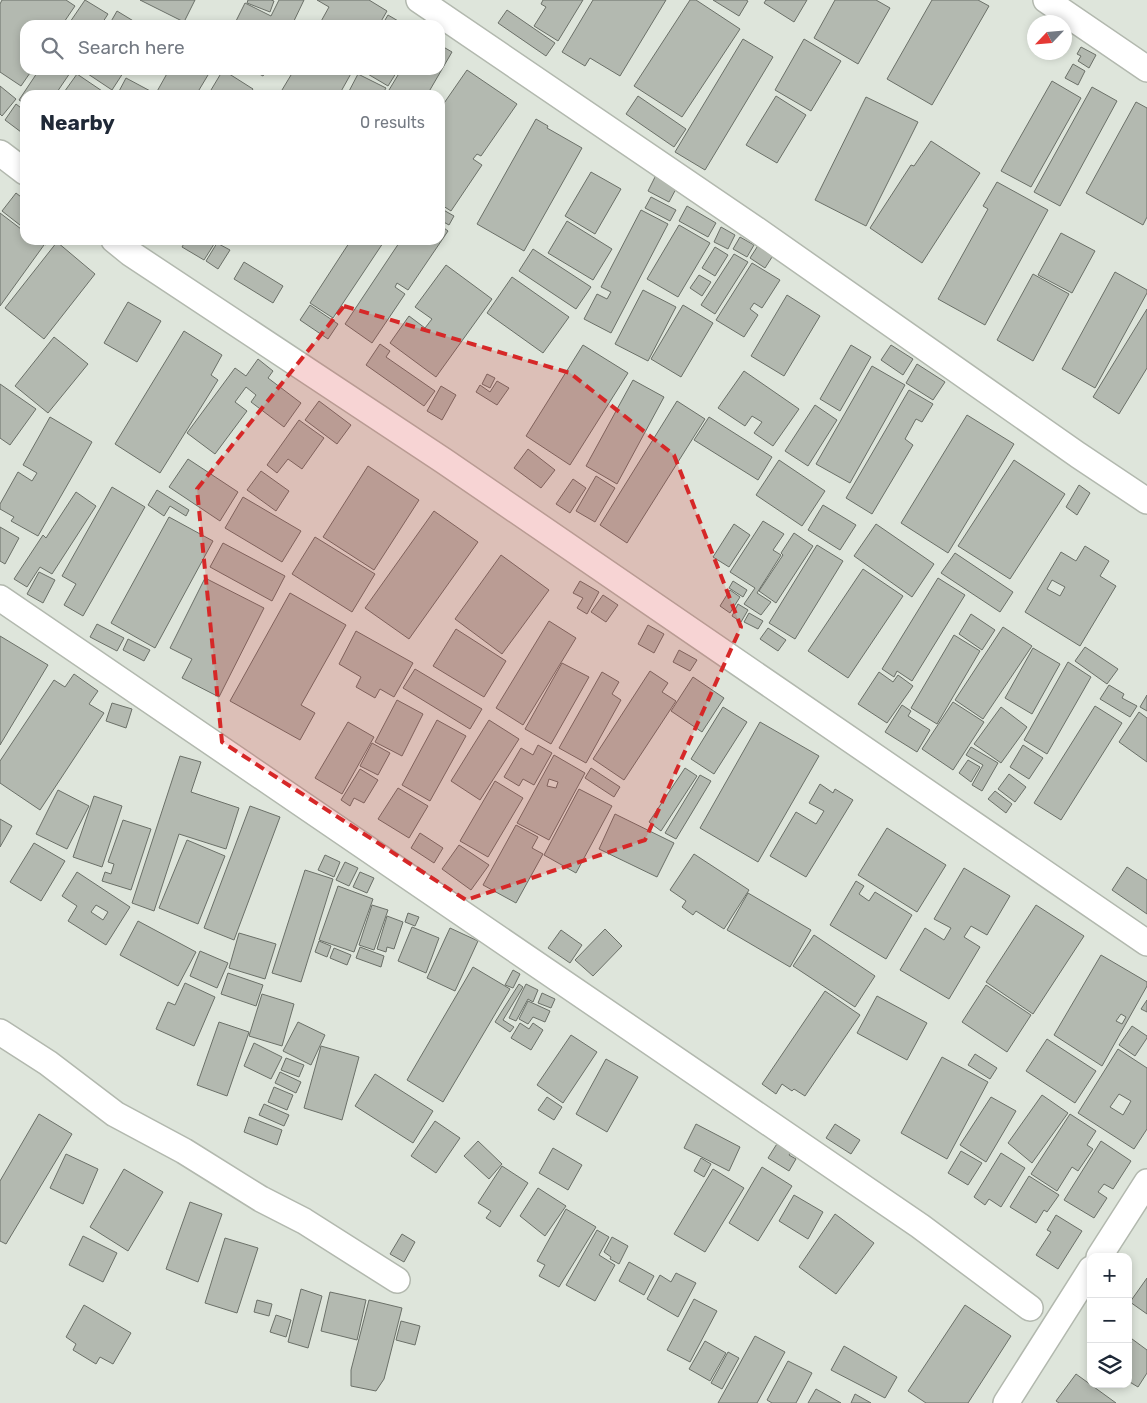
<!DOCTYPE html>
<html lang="en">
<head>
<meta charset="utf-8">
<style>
  :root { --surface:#fff; --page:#f2f2f3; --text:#1f2937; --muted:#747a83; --line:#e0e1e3 }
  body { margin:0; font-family:Rubik,sans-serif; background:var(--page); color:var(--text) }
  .controls { position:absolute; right:15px; bottom:15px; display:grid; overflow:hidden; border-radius:10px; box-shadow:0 2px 8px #0003 }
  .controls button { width:45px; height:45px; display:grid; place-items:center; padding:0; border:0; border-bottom:1px solid var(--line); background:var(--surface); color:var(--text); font:25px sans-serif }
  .compass { position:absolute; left:1027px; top:15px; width:45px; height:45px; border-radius:50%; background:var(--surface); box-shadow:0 2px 8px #0003; rotate:244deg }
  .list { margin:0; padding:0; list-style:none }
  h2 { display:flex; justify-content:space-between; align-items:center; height:65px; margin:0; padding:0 20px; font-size:21px }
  h2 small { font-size:16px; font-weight:400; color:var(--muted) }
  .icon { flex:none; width:28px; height:28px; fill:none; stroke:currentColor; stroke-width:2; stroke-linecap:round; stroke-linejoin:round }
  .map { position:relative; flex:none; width:1147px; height:1403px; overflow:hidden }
  .search { position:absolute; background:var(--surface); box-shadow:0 2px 8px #0003; left:20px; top:20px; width:425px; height:55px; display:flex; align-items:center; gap:12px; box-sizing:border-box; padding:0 18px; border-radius:15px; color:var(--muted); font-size:19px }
  .panel { position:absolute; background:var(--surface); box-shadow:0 2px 8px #0003; left:20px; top:90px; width:425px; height:155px; border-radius:15px }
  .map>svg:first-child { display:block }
  .building { fill:#b3b9b0; stroke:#6b7068; fill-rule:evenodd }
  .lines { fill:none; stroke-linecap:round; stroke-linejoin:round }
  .street-casing { stroke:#b2b8ae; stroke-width:28 }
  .street { stroke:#fff; stroke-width:25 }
  .marked { fill:#d62828; fill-opacity:0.2; stroke:#d62828; stroke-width:4; stroke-dasharray:10 6; stroke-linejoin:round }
</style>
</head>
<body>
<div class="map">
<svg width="1147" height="1403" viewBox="0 0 1147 1403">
  <rect width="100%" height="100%" fill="#dee5db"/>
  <!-- building -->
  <g class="building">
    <polygon points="2,0 66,0 75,6 62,25 25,25 25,32 22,36 25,38 25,70 32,70 21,86 0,72 0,4"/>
    <polygon points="85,0 108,14 101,25 68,25"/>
    <polygon points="140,0 195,0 184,22"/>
    <polygon points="248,0 271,0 274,1 270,12 247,3"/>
    <polygon points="279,0 304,0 292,25 234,25 245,3 271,16"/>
    <polygon points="317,0 369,0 387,11 379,25 319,25 329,7"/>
    <polygon points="543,0 583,0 558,41 534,26 546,7 541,4"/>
    <polygon points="593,0 666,0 620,76 590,58 585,66 562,52"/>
    <polygon points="690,0 696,0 740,29 682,117 634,86"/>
    <polygon points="713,0 746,0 748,1 739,16"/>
    <polygon points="766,0 807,0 794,22 764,3"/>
    <polygon points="835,0 876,0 890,8 858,64 814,38"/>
    <polygon points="932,0 978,0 989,6 932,105 887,79"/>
    <polygon points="507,10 555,43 546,56 498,23"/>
    <polygon points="117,11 140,25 109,25"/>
    <polygon points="388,15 405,25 382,25"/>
    <polygon points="743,39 773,57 705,170 675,152"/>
    <polygon points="804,39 841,61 811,111 775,90"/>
    <polygon points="440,45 452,52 427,95 408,94 386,95 401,70 440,70"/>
    <polygon points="1081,47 1096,55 1089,68 1078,61 1081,56 1077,54"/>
    <polygon points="1073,64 1085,71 1078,85 1065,78"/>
    <polygon points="39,70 72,70 55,95 25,95 25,104 19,100"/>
    <polygon points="82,70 125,70 112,90"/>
    <polygon points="169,70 211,70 196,95 155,95"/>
    <polygon points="223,70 253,89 249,95 208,95"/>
    <polygon points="252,70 267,70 263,76"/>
    <polygon points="294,70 353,70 339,95 279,95"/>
    <polygon points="361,70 398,70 388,86"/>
    <polygon points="467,70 517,104 481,156 477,154 473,159 482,165 451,211 440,204 440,109"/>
    <polygon points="77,74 108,95 62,95"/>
    <polygon points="358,74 386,88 382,95 347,95"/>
    <polygon points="126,78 154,93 153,95 117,95"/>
    <polygon points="1052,81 1081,98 1031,187 1001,171"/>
    <polygon points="0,86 16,99 2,116 0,114"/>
    <polygon points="1092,87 1117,101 1060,206 1034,192"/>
    <polygon points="638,96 686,129 674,147 626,114"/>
    <polygon points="776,96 806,115 777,163 746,145"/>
    <polygon points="866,97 918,122 866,226 815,200"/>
    <polygon points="1136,102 1147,108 1147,217 1143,225 1086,193"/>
    <polygon points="16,104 25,111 25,135 5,120"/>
    <polygon points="536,119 548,126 547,128 582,148 524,251 477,224"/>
    <polygon points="931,141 980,173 922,263 870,228 911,165 914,166"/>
    <polygon points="591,172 621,189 595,234 565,216"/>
    <polygon points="656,175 677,187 669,202 648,191"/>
    <polygon points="997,182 1048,210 985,325 938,299 988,209 983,206"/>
    <polygon points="16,193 25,200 25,229 2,211"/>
    <polygon points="651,197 676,210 670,221 645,208"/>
    <polygon points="687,206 716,223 708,237 679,221"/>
    <polygon points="440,208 454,216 449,225 440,220"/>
    <polygon points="641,210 668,224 611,333 584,319 597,294 607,299 611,292 601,287"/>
    <polygon points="0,213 25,232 25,240 36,240 44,245 0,306"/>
    <polygon points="567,221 612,249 593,280 548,253"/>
    <polygon points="440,225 448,231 408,290 397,283 395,287 405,294 372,343 345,324 401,240 440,240"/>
    <polygon points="679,225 710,243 678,297 647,279"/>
    <polygon points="721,227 735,235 728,249 714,242"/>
    <polygon points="1061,233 1095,251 1072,293 1038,275"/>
    <polygon points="740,237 754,245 747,257 733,249"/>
    <polygon points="38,240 49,240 46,245"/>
    <polygon points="186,240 213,240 216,241 204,260 182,247"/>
    <polygon points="351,240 385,240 333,318 310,303"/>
    <polygon points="57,242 95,274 44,339 5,308"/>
    <polygon points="217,243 230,250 218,269 206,261"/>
    <polygon points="759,244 774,254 765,268 750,258"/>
    <polygon points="715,247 728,255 715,276 702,268"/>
    <polygon points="533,249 591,287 576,309 519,271"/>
    <polygon points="734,254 748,262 715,314 701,305"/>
    <polygon points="244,262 283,286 273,303 234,279"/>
    <polygon points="752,263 780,280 762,308 754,303 750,309 758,315 744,337 716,320"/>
    <polygon points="446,265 492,299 436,377 390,343 409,316 425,328 432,319 415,307"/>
    <polygon points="1115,272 1147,290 1147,293 1095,388 1062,369"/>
    <polygon points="1033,274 1069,294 1033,361 997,340"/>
    <polygon points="699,275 711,282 702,296 690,288"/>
    <polygon points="512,277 569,317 543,353 487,313"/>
    <polygon points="643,290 676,307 648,361 615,344"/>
    <polygon points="787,295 820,316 784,376 751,356"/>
    <polygon points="128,302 161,321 137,362 104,343"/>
    <polygon points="310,305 338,324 328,339 300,320"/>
    <polygon points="683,305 713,323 681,377 651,359"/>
    <polygon points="1147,309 1147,368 1119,414 1093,397"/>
    <polygon points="184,331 222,355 211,375 218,380 160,473 115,444"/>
    <polygon points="54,337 88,364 48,413 15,386"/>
    <polygon points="380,344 390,351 386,357 435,391 424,406 366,365"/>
    <polygon points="583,345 628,373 570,465 526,436"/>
    <polygon points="851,345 871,357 840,411 820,399"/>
    <polygon points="891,345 913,359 903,375 881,360"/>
    <polygon points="258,359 273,371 268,378 301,403 284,427 251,402 256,395 246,387 235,402 247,411 215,454 187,433 235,368 246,376"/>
    <polygon points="917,364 945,382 933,400 906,383"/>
    <polygon points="872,366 905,385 850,483 816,464"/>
    <polygon points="744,371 799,409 773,446 754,433 762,422 752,416 745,426 718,408"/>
    <polygon points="487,374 495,378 490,388 482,384"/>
    <polygon points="633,380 664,397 617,484 586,466"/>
    <polygon points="497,381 509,388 497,405 476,392 480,385 490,392"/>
    <polygon points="0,384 36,409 10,445 0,438"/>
    <polygon points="441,386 456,395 442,420 427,411"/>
    <polygon points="909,390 933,404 922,422 916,419 905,439 913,445 872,514 846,498"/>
    <polygon points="319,401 351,425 337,444 305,420"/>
    <polygon points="677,401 705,419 627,543 600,525"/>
    <polygon points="815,405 837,420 808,466 785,451"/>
    <polygon points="967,415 1014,444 948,553 901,523"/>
    <polygon points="50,417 92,442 38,536 11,521 14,517 0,509 0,504 18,472 32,481 37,473 23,465"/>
    <polygon points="709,417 772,457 758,480 694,440"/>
    <polygon points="299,420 324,438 302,469 288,459 277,473 267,465"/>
    <polygon points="528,449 555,470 541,488 514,468"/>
    <polygon points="188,459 238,492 220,521 169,487"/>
    <polygon points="779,460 825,491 802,526 756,495"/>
    <polygon points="1014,460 1065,494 1010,579 958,546"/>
    <polygon points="368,466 419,500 374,570 323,537"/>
    <polygon points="261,471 289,491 276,511 247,490"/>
    <polygon points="596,476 615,488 595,522 576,511"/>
    <polygon points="573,479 586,488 570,513 556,504"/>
    <polygon points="1079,485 1090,493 1077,515 1066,507"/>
    <polygon points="112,487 145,507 83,616 64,605 76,584 62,576"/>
    <polygon points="157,490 189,510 186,516 170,506 164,516 148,505"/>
    <polygon points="76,492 96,506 52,574 40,567 27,587 14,579 43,535 46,538"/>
    <polygon points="243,497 301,531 282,562 225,528"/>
    <polygon points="823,505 856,525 840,550 808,530"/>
    <polygon points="434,511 478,542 409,639 365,608"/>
    <polygon points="169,517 213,541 155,648 111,623"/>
    <polygon points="763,521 784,534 773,550 781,555 757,593 771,602 761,615 744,604 755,588 730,572"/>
    <polygon points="734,524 750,535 729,567 713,557"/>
    <polygon points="876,524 934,564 912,597 854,556"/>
    <polygon points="0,527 19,538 5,564 0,561"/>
    <polygon points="794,533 813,546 776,603 759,591 783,555 781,553"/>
    <polygon points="315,537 375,574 352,612 292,574"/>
    <polygon points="223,543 285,576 272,601 210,567"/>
    <polygon points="817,545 843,561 795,639 769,623"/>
    <path d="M1085,546L1109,561L1100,576L1116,586L1080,646L1025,612L1061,552L1076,561ZM1052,580L1065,587L1060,596L1047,589Z"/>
    <polygon points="955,553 1013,592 1000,612 941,573"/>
    <polygon points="501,555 549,590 502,654 455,619"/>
    <polygon points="863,569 903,596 848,678 808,651"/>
    <polygon points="39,572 55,580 43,603 27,594"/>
    <polygon points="205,578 264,608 219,697 182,678 192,659 170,648"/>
    <polygon points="938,578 965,595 912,681 897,671 894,677 882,669"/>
    <polygon points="580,581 599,592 587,614 577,608 583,598 573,593"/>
    <polygon points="733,581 747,590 743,597 729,588"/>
    <polygon points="730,590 740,597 730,613 720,606"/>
    <polygon points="290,593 346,625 301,705 315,713 300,740 230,701"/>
    <polygon points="603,595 618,605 606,622 591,612"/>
    <polygon points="738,604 748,610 741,622 732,616"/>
    <polygon points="749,613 763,621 758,629 744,622"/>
    <polygon points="971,614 995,630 982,650 959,634"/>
    <polygon points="549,621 576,638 523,725 496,708"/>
    <polygon points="97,624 124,638 117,651 90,637"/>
    <polygon points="648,625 664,634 654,653 638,644"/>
    <polygon points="1003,627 1032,646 983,719 955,700"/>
    <polygon points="768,628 786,640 778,651 760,639"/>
    <polygon points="456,629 506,661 484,697 433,666"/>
    <polygon points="356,631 413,663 394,697 380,689 375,698 356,687 361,677 339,664"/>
    <polygon points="954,635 980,651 937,724 911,708"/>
    <polygon points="0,636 48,665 0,745"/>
    <polygon points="128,639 150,650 144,661 123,650"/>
    <polygon points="1085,647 1118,669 1107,684 1075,661"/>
    <polygon points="1033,648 1060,664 1032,714 1005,698"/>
    <polygon points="679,650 697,660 690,671 673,662"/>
    <polygon points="1068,662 1091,677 1047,754 1024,740"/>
    <polygon points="562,663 589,677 551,744 525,729"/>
    <polygon points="415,669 482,709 470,729 403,688"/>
    <polygon points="650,671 668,683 662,692 676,701 624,780 593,759"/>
    <polygon points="602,672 619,682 612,694 621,700 586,763 559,748"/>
    <polygon points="879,672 893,682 898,675 913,686 887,723 858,704"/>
    <polygon points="74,674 98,691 89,704 104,713 40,810 0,783 0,761 54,680 65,687"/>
    <polygon points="693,677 724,698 702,732 671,711"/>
    <polygon points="1109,685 1124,694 1122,698 1137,706 1130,717 1100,699"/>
    <polygon points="1147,695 1147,711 1140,707"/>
    <polygon points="397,700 423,714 402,756 375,742"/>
    <polygon points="953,702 984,722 953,770 922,749"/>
    <polygon points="112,703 132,709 126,728 106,721"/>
    <polygon points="902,705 911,711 908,716 930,730 917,752 885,732"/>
    <polygon points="1095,706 1122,723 1061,820 1034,803"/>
    <polygon points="723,707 747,722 714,774 691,759"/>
    <polygon points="1001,707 1027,727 1001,763 974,744"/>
    <polygon points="1139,712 1147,718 1147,762 1119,742"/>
    <polygon points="437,720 466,736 430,801 402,785"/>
    <polygon points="489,720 519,739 480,800 451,781"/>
    <polygon points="348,722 374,737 342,794 315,778"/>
    <polygon points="760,722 819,756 758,862 700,828"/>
    <polygon points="372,743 390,753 378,775 360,766"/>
    <polygon points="538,745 552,753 534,785 523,779 519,786 504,777 521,748 533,755"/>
    <polygon points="1023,745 1043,758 1029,779 1010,767"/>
    <polygon points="971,747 998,763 982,791 972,785 983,765 966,755"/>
    <path d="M554,755L585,773L549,840L517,823ZM549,779L558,782L556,788L547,786Z"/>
    <polygon points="180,756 201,762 191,792 239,808 226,849 179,834 154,911 132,903"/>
    <polygon points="968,760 980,767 971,782 959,773"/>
    <polygon points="591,768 620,787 614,797 585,778"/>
    <polygon points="685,768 697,776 661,831 649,822"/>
    <polygon points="360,769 378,780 364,803 354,798 350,806 341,800"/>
    <polygon points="1009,774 1026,787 1015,802 998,789"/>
    <polygon points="700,775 711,781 676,839 665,833"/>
    <polygon points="495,781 523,798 488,857 460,841"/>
    <polygon points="820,784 833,793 835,789 853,800 806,877 770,856 796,812 816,824 824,811 809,803"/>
    <polygon points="398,788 428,806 409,838 378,819"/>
    <polygon points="579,789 612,806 576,873 544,855"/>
    <polygon points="58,790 89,806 67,849 36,834"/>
    <polygon points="995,791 1012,804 1006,813 988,799"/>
    <polygon points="94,796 122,806 102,867 73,857"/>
    <polygon points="250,806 280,817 234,940 204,928"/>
    <polygon points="615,814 674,843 657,877 599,849"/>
    <polygon points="0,819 12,826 0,847"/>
    <polygon points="123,820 151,829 131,890 102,881 105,872 111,874 114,864 108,862"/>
    <polygon points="516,825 538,837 532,848 543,854 516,903 483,885"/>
    <polygon points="887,828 946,865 917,912 858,875"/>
    <polygon points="420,833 443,848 434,863 411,848"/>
    <polygon points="187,840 225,856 198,924 159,908"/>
    <polygon points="34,843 65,861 41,901 10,882"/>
    <polygon points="459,845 489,865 471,890 442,869"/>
    <polygon points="694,854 749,890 724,929 696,911 693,915 682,907 686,901 670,890"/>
    <polygon points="325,855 340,862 334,877 318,870"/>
    <polygon points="345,862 358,868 349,886 336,880"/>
    <polygon points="1127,867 1147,880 1147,914 1112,890"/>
    <polygon points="964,868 1010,896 987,935 971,926 964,937 980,947 949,999 900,970 925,928 944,940 951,928 934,919"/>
    <polygon points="305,870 333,879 301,982 272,973"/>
    <path d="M77,872L130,907L106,945L68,921L77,906L62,896ZM96,905L108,912L103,920L91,912Z"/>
    <polygon points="360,872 374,878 367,893 353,887"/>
    <polygon points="856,881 864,886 859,894 869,901 875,892 912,915 886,959 830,925"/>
    <polygon points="338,886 373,899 354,952 319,940"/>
    <polygon points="748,893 811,930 790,967 727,930"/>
    <polygon points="372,905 388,910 374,950 359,945"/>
    <polygon points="1036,905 1084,936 1033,1014 986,982"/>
    <polygon points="408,913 419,917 415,926 405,922"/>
    <polygon points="387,916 403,922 394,949 387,947 386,952 377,949"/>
    <polygon points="138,921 196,952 178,986 120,955"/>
    <polygon points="412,927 439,938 426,973 398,961"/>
    <polygon points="450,928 478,941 455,991 427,978"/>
    <polygon points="605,929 622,946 593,976 575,960"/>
    <polygon points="561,930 582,945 570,963 548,948"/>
    <polygon points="239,933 276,944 265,979 229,968"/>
    <polygon points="814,935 875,976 855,1007 793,966"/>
    <polygon points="319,941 331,946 327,957 315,952"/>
    <polygon points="360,947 384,956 381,967 356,958"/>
    <polygon points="334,948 351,955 347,965 330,958"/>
    <polygon points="200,951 228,963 217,988 190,976"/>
    <path d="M1101,955L1147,982V986L1102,1066L1054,1035ZM1121,1014L1126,1017L1122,1024L1116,1021Z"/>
    <polygon points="473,967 510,989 443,1102 407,1080"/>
    <polygon points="513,970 520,974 513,988 505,985"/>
    <polygon points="228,973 263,985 256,1006 221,994"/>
    <polygon points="185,983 215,997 194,1046 156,1029 168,1002 175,1005"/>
    <polygon points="519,984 523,987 503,1020 514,1027 510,1032 495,1022"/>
    <polygon points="526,984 538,990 533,1002 528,999 516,1021 509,1018"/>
    <polygon points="986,985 1031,1015 1007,1052 962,1022"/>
    <polygon points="825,991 860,1015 805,1096 794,1089 792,1091 782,1084 776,1094 762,1084"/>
    <polygon points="542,993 555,999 551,1008 538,1003"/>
    <polygon points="262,994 294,1004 282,1046 249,1036"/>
    <polygon points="877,996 927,1023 907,1060 857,1033"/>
    <polygon points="1147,1000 1147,1012 1141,1009"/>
    <polygon points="528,1001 550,1011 545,1022 533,1017 528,1024 519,1019"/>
    <polygon points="219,1022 249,1032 227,1096 197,1085"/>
    <polygon points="298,1022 325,1035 311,1065 283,1051"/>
    <polygon points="520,1023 529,1029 533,1023 543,1030 531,1050 511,1038"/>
    <polygon points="1132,1026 1147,1036 1147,1038 1135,1056 1119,1045"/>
    <polygon points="571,1035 597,1052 563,1103 537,1085"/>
    <polygon points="1047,1039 1096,1071 1075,1103 1026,1071"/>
    <polygon points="254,1043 282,1057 271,1079 244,1066"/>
    <polygon points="321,1046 359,1057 342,1120 304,1108"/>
    <path d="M1118,1049L1147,1068V1129L1134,1149L1078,1113ZM1119,1094L1131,1101L1123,1115L1110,1107Z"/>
    <polygon points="975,1054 997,1068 990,1079 968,1065"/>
    <polygon points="942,1057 988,1082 947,1159 901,1133"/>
    <polygon points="286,1058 304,1065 299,1077 281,1070"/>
    <polygon points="606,1059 638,1077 607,1132 576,1114"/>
    <polygon points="280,1072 301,1082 296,1093 275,1083"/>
    <polygon points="375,1074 433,1111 413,1143 355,1106"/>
    <polygon points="274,1087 293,1095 287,1110 268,1102"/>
    <polygon points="1042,1095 1068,1113 1032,1163 1008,1143"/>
    <polygon points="547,1097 562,1107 554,1120 538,1110"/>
    <polygon points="991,1097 1016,1111 986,1162 960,1145"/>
    <polygon points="264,1104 289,1115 284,1126 259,1115"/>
    <polygon points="39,1114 72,1134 6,1244 0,1241 0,1181"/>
    <polygon points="1070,1114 1096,1131 1087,1145 1093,1149 1078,1171 1072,1167 1057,1191 1031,1174"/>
    <polygon points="249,1117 282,1130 277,1145 244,1132"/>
    <polygon points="435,1121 460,1138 436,1173 411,1156"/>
    <polygon points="696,1124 740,1147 729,1171 684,1148"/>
    <polygon points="835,1124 860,1140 851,1154 826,1138"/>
    <polygon points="780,1139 794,1148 789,1155 796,1159 789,1171 768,1158"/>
    <polygon points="478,1141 502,1164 489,1179 464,1156"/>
    <polygon points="1101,1141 1131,1161 1113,1189 1104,1184 1098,1192 1107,1198 1094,1218 1064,1200"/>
    <polygon points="553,1148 582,1165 568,1190 539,1173"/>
    <polygon points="961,1151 982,1163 968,1185 948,1173"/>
    <polygon points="1001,1153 1025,1168 1001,1207 989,1199 985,1205 974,1197"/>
    <polygon points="66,1154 98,1169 83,1204 50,1188"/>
    <polygon points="701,1158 711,1164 704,1177 694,1171"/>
    <polygon points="502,1166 528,1183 500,1227 486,1218 491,1211 478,1203"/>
    <polygon points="762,1167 792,1186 758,1241 729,1223"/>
    <polygon points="124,1169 163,1192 128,1251 90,1227"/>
    <polygon points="713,1169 744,1188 705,1252 674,1234"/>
    <polygon points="1029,1176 1059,1195 1047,1212 1044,1210 1036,1223 1010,1207"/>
    <polygon points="538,1188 566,1206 545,1236 520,1216"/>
    <polygon points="794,1195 823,1212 808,1239 779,1221"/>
    <polygon points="190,1202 222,1214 198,1282 166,1269"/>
    <polygon points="566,1209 596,1227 559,1287 539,1276 545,1265 537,1261"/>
    <polygon points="835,1214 874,1243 836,1294 799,1267"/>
    <polygon points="1056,1215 1082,1231 1058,1269 1036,1255 1051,1232 1047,1230"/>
    <polygon points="597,1230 609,1237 599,1255 615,1265 595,1301 566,1285"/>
    <polygon points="402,1234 415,1242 404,1262 390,1254"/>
    <polygon points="83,1236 117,1253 103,1282 69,1265"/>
    <polygon points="612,1237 628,1246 619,1264 610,1259 611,1257 604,1252"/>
    <polygon points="225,1238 258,1248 237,1313 205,1303"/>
    <polygon points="629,1262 654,1276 644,1295 619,1281"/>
    <polygon points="676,1273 696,1283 678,1317 647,1299 660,1275 671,1282"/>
    <polygon points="1147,1278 1147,1314 1130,1302"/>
    <polygon points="301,1289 322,1296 308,1348 288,1342"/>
    <polygon points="330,1292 366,1300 357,1340 321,1331"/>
    <polygon points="694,1299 717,1311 690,1362 667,1350"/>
    <polygon points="257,1300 272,1304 269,1316 254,1312"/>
    <polygon points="369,1300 402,1308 384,1379 376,1391 351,1386 351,1370"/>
    <polygon points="84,1305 131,1333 113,1364 100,1357 96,1364 73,1350 76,1344 66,1337"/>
    <polygon points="965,1305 1011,1336 968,1403 926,1403 908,1391"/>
    <polygon points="276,1315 291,1320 286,1337 270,1332"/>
    <polygon points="401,1321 420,1326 415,1345 396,1340"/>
    <polygon points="755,1336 785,1352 757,1403 718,1403"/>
    <polygon points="1128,1336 1147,1350 1147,1373 1138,1387 1128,1381"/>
    <polygon points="705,1341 726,1353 710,1381 689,1369"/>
    <polygon points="844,1346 897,1377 885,1398 831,1370"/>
    <polygon points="728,1352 739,1358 722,1389 711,1383"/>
    <polygon points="788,1361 812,1373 796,1403 772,1403 767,1400"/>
    <polygon points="1076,1374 1116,1403 1059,1403 1056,1401"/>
    <polygon points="816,1389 841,1403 808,1403"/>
    <polygon points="855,1394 871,1403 851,1403"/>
  </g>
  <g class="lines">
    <defs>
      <g id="street">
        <polyline points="419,0 754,228 1078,455 1147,501"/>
        <polyline points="1046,0 1147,69"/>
        <polyline points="0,153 25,172"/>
        <polyline points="114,240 130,253 444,461 1147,943"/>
        <polyline points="0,598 920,1226 1030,1308"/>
        <polyline points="0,1032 48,1063 115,1114 184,1151 261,1199 304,1221 397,1280"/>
        <polyline points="1099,1257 1147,1182"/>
        <polyline points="1006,1403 1091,1269"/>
      </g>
    </defs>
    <!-- street casing -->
    <use href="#street" class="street-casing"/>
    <!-- street -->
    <use href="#street" class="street"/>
  </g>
  <!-- marked area -->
  <path class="marked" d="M344,306L570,373L674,455L741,627L645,840L466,900L222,742L197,489Z"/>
</svg>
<div class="controls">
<button>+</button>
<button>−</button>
<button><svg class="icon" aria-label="layers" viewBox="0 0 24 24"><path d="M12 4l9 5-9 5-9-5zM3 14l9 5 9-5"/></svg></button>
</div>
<svg class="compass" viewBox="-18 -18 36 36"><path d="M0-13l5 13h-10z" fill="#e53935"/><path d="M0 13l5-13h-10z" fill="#747a83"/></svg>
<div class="search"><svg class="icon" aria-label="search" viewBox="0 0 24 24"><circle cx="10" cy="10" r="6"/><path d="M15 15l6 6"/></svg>Search here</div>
<section class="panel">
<h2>Nearby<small>0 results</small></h2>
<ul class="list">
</ul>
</section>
</div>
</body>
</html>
